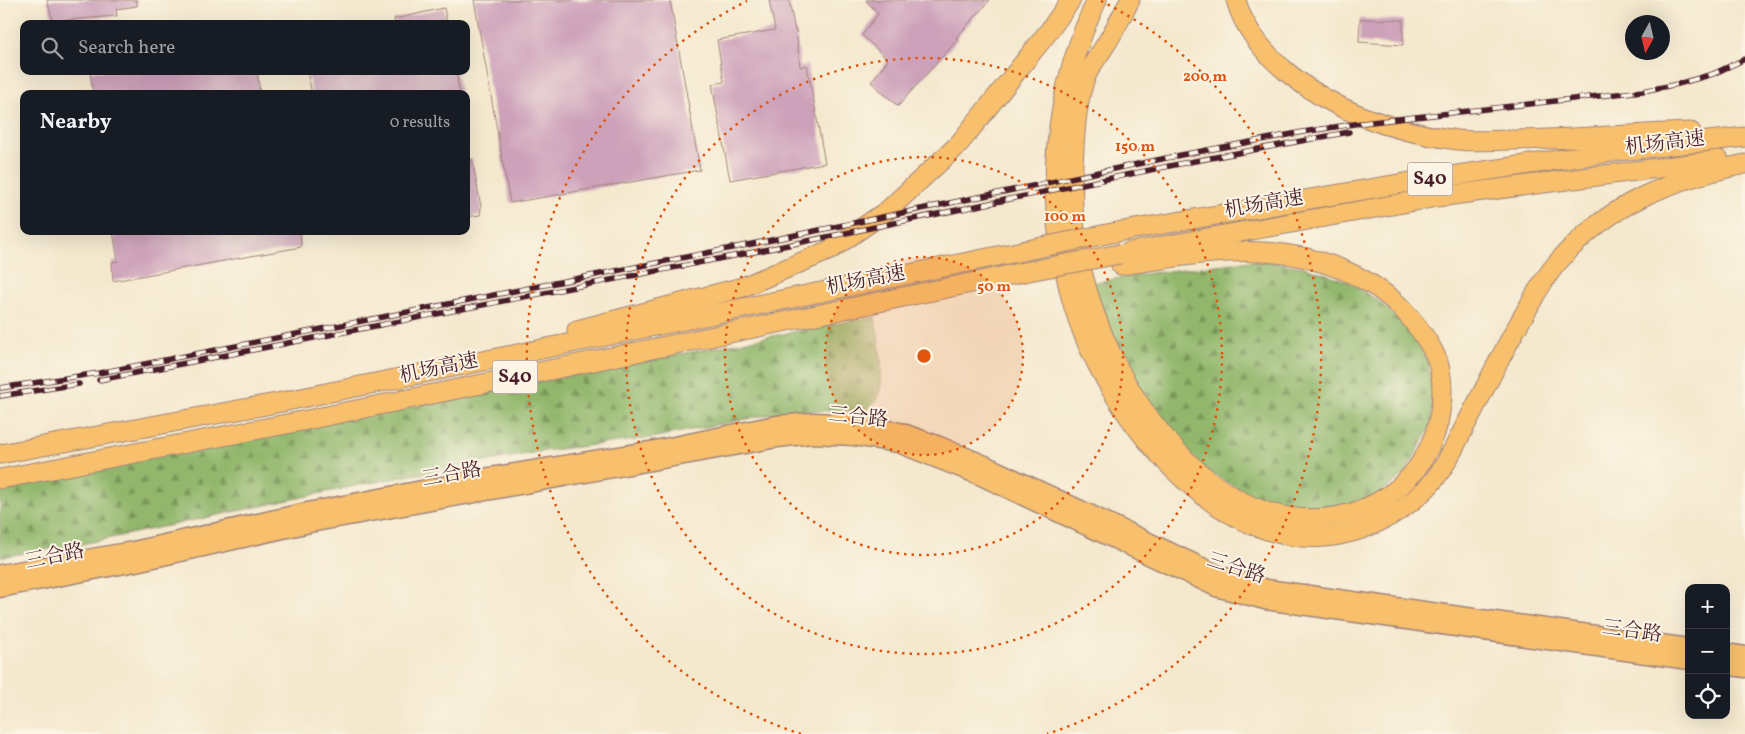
<!DOCTYPE html>
<html lang="en">
<head>
<meta charset="utf-8">
<style>
  :root { --surface:#171b24; --page:#20242c; --text:#f1f3f6; --muted:#9ea1a6; --line:#363941 }
  body { margin:0; font-family:Vollkorn,"Noto Serif SC",serif; background:var(--page); color:var(--text) }
  .controls { position:absolute; right:15px; bottom:15px; display:grid; overflow:hidden; border-radius:10px; box-shadow:0 5px 20px #0002 }
  .controls button { width:45px; height:45px; display:grid; place-items:center; padding:0; border:0; border-bottom:1px solid var(--line); background:var(--surface); color:var(--text); font:25px sans-serif }
  .compass { position:absolute; left:1625px; top:15px; width:45px; height:45px; border-radius:50%; background:var(--surface); box-shadow:0 5px 20px #0002; rotate:188deg }
  .list { margin:0; padding:0; list-style:none }
  h2 { display:flex; justify-content:space-between; align-items:center; height:65px; margin:0; padding:0 20px; font-size:21px }
  h2 small { font-size:16px; font-weight:400; color:var(--muted) }
  .icon { flex:none; width:28px; height:28px; fill:none; stroke:currentColor; stroke-width:2; stroke-linecap:round; stroke-linejoin:round }
  .map { position:relative; flex:none; width:1745px; height:734px; overflow:hidden }
  .search { position:absolute; background:var(--surface); box-shadow:0 5px 20px #0002; left:20px; top:20px; width:450px; height:55px; display:flex; align-items:center; gap:12px; box-sizing:border-box; padding:0 18px; border-radius:10px; color:var(--muted); font-size:19px }
  .panel { position:absolute; background:var(--surface); box-shadow:0 5px 20px #0002; left:20px; top:90px; width:450px; height:145px; border-radius:10px }
  .map>svg:first-child { display:block }
  .forest { fill:url(#forest-firs); stroke:#6e6b4c }
  .building { fill:#cda1ba }
  .lines { fill:none; stroke-linecap:round; stroke-linejoin:round }
  .major-casing { stroke:#9f847c; stroke-width:19 }
  .highway-casing { stroke:#9f847c; stroke-width:21 }
  .major { stroke:#f8bf6c; stroke-width:16 }
  .highway { stroke:#f8bf6c; stroke-width:19 }
  .rail-casing { stroke:#4a1f2b; stroke-width:5.5 }
  .rail { stroke:#fcf5e5; stroke-width:4; stroke-dasharray:11; stroke-linecap:butt }
  .highway-bridge-casing { stroke:#9f847c; stroke-width:21; stroke-linecap:butt }
  .highway-bridge { stroke:#f8bf6c; stroke-width:19 }
  .ring { fill:none; stroke:#e0560e; stroke-width:2.5; stroke-dasharray:2.5 5 }
  .labels { text-anchor:middle; dominant-baseline:central; stroke-width:4; stroke-linejoin:round; paint-order:stroke }
  .shield { fill:#fcf5e5; stroke:#7f5f63; stroke-width:1 }
  .shield-label { font-size:19px; font-weight:bold; fill:#4a1f2b }
  .street-label { font-size:20px; fill:#4a1f2b; stroke:#fcf5e5 }
  .centre { fill:#e0560e; stroke:#fcf5e5; stroke-width:2.5 }
  .ring-label { font-size:15px; text-anchor:middle; font-weight:bold; fill:#e0560e; stroke:#fcf5e5; stroke-width:4; stroke-linejoin:round; paint-order:stroke }
</style>
</head>
<body>
<div class="map">
<svg width="1745" height="734" viewBox="0 0 1745 734">
  <defs>
    <pattern id="forest-firs" width="22" height="20" patternUnits="userSpaceOnUse" patternTransform="scale(1.25)"><rect width="22" height="20" fill="#92b76c"/><path d="M5 1l3.5 6h-7zM16 11l3.5 6h-7z" fill="#799459"/></pattern>
  </defs>
  <rect width="100%" height="100%" fill="#fcf5e5"/>
  <filter id="ink" filterUnits="userSpaceOnUse"><feTurbulence type="fractalNoise" baseFrequency=".02" numOctaves="2"/><feDisplacementMap in="SourceGraphic" scale="10" xChannelSelector="R" yChannelSelector="G"/><feConvolveMatrix kernelMatrix="1 2 1 2 8 2 1 2 1" color-interpolation-filters="sRGB"/></filter>
  <filter id="wash" filterUnits="userSpaceOnUse"><feTurbulence type="fractalNoise" baseFrequency=".0096" numOctaves="4" result="noise"/><feDisplacementMap in="SourceGraphic" scale="20" xChannelSelector="R" yChannelSelector="G"/><feGaussianBlur stdDeviation="1.12" result="paint"/><feColorMatrix in="noise" values="0 0 0 0 0 0 0 0 0 0 0 0 0 0 0 0 0 1.4 0 .05"/><feComposite in="paint" operator="in"/></filter>
  <g filter="url(#wash)">
    <rect width="100%" height="100%" fill="#f4e8cd"/>
    <!-- forest -->
    <g class="forest">
      <polygon points="1258,260 1304,267 1347,281 1380,302 1410,330 1428,362 1435,400 1430,427 1405,474 1381,493 1330,511 1267,506 1205,469 1168,430 1139,391 1114,345 1091,283 1144,274"/>
      <path d="M875,316C878,337 887,380 877,399C875,403 870,407 866,410L802,411L761,416L651,438L543,451L364,484L82,544L0,557V483L322,424Z"/>
    </g>
    <g id="blocks">
      <!-- building -->
      <g class="building">
        <polygon points="47,0 137,0 137,6 116,9 117,16 53,21"/>
        <polygon points="474,0 670,0 700,170 510,203"/>
        <polygon points="769,0 789,0 795,31 796,30 800,67 807,65 825,163 730,180 712,84 724,82 717,40 775,30"/>
        <polygon points="866,0 990,0 956,38 958,39 898,106 871,82 888,60 862,35 878,14"/>
        <polygon points="444,8 447,24 395,24 394,19"/>
        <polygon points="1360,19 1403,20 1403,45 1359,42"/>
        <polygon points="90,71 257,71 260,94 93,94"/>
        <polygon points="307,71 456,71 460,94 312,94"/>
        <polygon points="472,159 481,207 480,215 466,217 466,160"/>
        <polygon points="113,231 300,231 301,247 113,281 112,262 118,261"/>
      </g>
    </g>
  </g>
  <g filter="url(#ink)">
    <use href="#blocks" fill-opacity="0" stroke="#9f847c" stroke-width="1"/>
    <g class="lines">
      <defs>
        <g id="major">
          <polyline points="0,573 133,550 307,511 484,477 650,450 776,424 813,421 857,423 900,431 937,444 985,464 1221,575 1267,588 1689,647"/>
          <polyline points="0,589 136,563 310,524 777,439 812,435 854,437 898,444 981,477 1216,588 1265,601 1689,661"/>
          <polyline points="1726,652 1745,655"/>
          <polyline points="1726,666 1745,669"/>
        </g>
        <g id="highway">
          <path d="M1097,0C1066,64 1051,140 1056,211C1057,234 1062,258 1067,280C1083,358 1135,439 1195,489C1231,519 1276,541 1324,537C1362,534 1398,516 1426,489C1442,473 1453,450 1463,430C1485,389 1505,346 1529,306C1537,291 1546,276 1557,263C1609,203 1669,180 1745,164"/>
          <path d="M1236,0C1243,28 1266,55 1288,73C1336,113 1395,132 1457,140C1476,142 1495,140 1514,140C1573,139 1632,134 1691,132"/>
          <polyline points="1117,232 1416,181 1618,151 1745,137"/>
          <polyline points="1129,252 1437,197 1719,160"/>
          <path d="M1121,265C1168,259 1216,249 1263,252C1318,255 1377,276 1412,320C1421,331 1430,343 1436,357C1442,371 1443,391 1441,406C1432,485 1359,531 1283,516C1205,501 1140,417 1109,349C1079,281 1068,224 1074,149C1075,126 1077,103 1084,81C1088,68 1099,56 1106,44C1115,30 1122,15 1130,0"/>
          <polyline points="577,330 743,287 830,250 888,210 958,145 1049,31 1071,0"/>
          <polyline points="0,454 282,402 1027,250"/>
          <polyline points="0,479 302,421 1029,271"/>
        </g>
      </defs>
      <!-- major casing -->
      <use href="#major" class="major-casing"/>
      <!-- highway casing -->
      <use href="#highway" class="highway-casing"/>
      <!-- major -->
      <use href="#major" class="major"/>
      <!-- highway -->
      <use href="#highway" class="highway"/>
      <defs>
        <g id="rail">
          <polyline points="99,380 759,251 1184,163 1349,132"/>
          <polyline points="0,388 99,373 757,243 1181,155 1303,132 1354,124 1643,91 1678,84 1713,74 1745,59"/>
          <polyline points="0,396 79,384"/>
        </g>
      </defs>
      <!-- rail casing -->
      <use href="#rail" class="rail-casing"/>
      <!-- rail -->
      <use href="#rail" class="rail"/>
      <defs>
        <g id="highway-bridge">
          <polyline points="1027,250 1117,232"/>
          <polyline points="1029,271 1120,254"/>
        </g>
      </defs>
      <!-- highway-bridge casing -->
      <use href="#highway-bridge" class="highway-bridge-casing"/>
      <!-- highway-bridge -->
      <use href="#highway-bridge" class="highway-bridge"/>
    </g>
  </g>
  <!-- distance rings -->
  <circle cx="924" cy="356" r="99" fill="#e0560e" fill-opacity=".12"/>
  <g class="ring">
    <circle cx="924" cy="356" r="99"/>
    <circle cx="924" cy="356" r="199"/>
    <circle cx="924" cy="356" r="298"/>
    <path d="M801 734A397 397 0 0 1 747 1M1101 1A397 397 0 0 1 1047 734"/>
  </g>
  <g class="labels">
    <!-- shield labels -->
    <g class="shield">
      <rect x="1407.5" y="162.5" width="45" height="33" rx="4"/>
      <rect x="492.5" y="360.5" width="45" height="33" rx="4"/>
    </g>
    <g class="shield-label">
      <text x="1430" y="179">S40</text>
      <text x="515" y="377">S40</text>
    </g>
    <!-- street labels -->
    <g class="street-label">
      <text transform="translate(1665 144) rotate(-7)">机场高速</text>
      <text transform="translate(1264 205) rotate(-10)">机场高速</text>
      <text transform="translate(866 281) rotate(-11)">机场高速</text>
      <text transform="translate(439 369) rotate(-12)">机场高速</text>
      <text transform="translate(858 418) rotate(6)">三合路</text>
      <text transform="translate(452 475) rotate(-10)">三合路</text>
      <text transform="translate(55 557) rotate(-11)">三合路</text>
      <text transform="translate(1236 569) rotate(18)">三合路</text>
      <text transform="translate(1632 632) rotate(8)">三合路</text>
    </g>
  </g>
  <circle cx="924" cy="356" r="8" class="centre"/>
  <g class="ring-label">
    <text x="1205" y="81">200 m</text>
    <text x="1135" y="151">150 m</text>
    <text x="1065" y="221">100 m</text>
    <text x="994" y="291">50 m</text>
  </g>
</svg>
<div class="controls">
<button>+</button>
<button>−</button>
<button><svg class="icon" aria-label="locate" viewBox="0 0 24 24"><circle cx="12" cy="12" r="6"/><path d="M12 2v4M12 18v4M2 12h4M18 12h4"/></svg></button>
</div>
<svg class="compass" viewBox="-18 -18 36 36"><path d="M0-13l5 13h-10z" fill="#e53935"/><path d="M0 13l5-13h-10z" fill="#9ea1a6"/></svg>
<div class="search"><svg class="icon" aria-label="search" viewBox="0 0 24 24"><circle cx="10" cy="10" r="6"/><path d="M15 15l6 6"/></svg>Search here</div>
<section class="panel">
<h2>Nearby<small>0 results</small></h2>
<ul class="list">
</ul>
</section>
</div>
</body>
</html>
